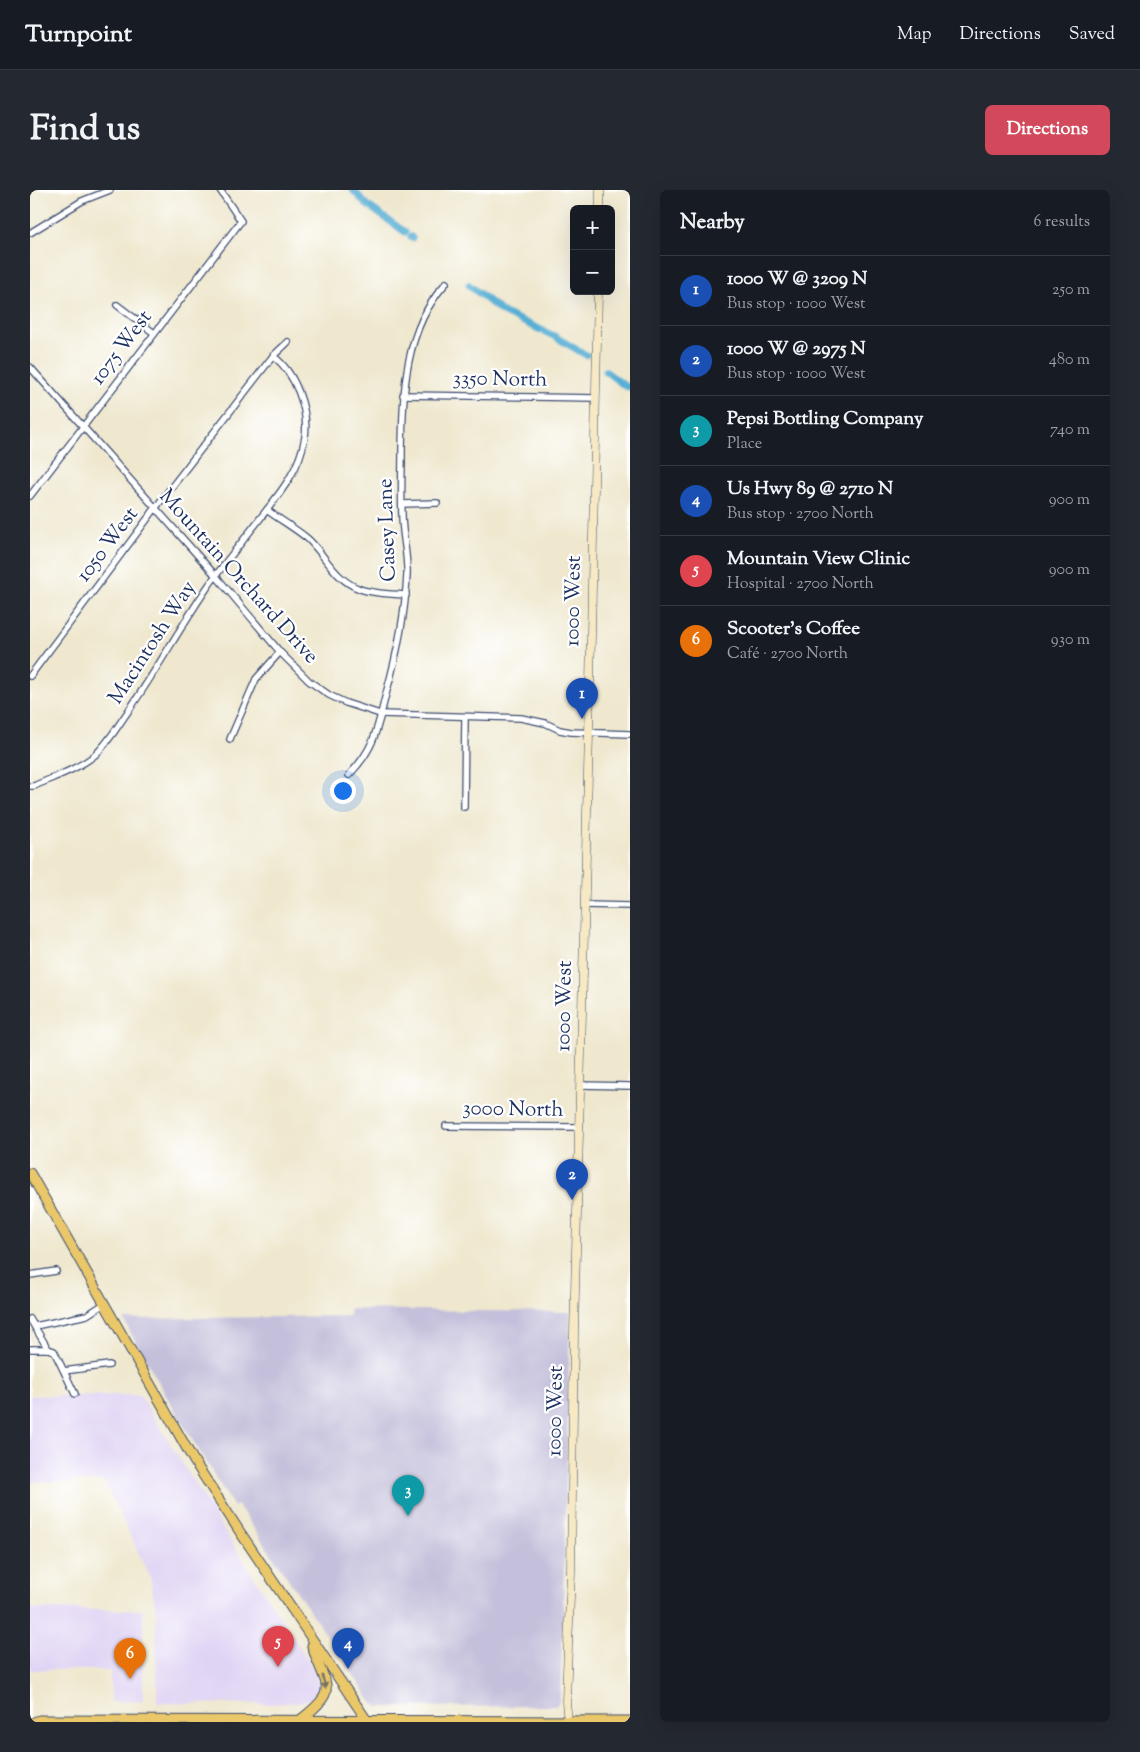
<!DOCTYPE html>
<html lang="en">
<head>
<meta charset="utf-8">
<style>
  :root { --surface:#171b24; --page:#242831; --text:#f1f3f6; --muted:#9ea1a6; --line:#363941; --accent:#d1495b }
  body { margin:0; font-family:"Sorts Mill Goudy",serif; background:var(--page); color:var(--text) }
  .controls { position:absolute; right:15px; top:15px; display:grid; overflow:hidden; border-radius:8px; box-shadow:0 5px 20px #0002 }
  .controls button { width:45px; height:45px; display:grid; place-items:center; padding:0; border:0; border-bottom:1px solid var(--line); background:var(--surface); color:var(--text); font:25px sans-serif }
  .you { position:absolute; left:312px; top:600px; width:18px; height:18px; margin:-12px; border:4px solid #fff; border-radius:50%; background:#1a73e8; box-shadow:0 0 0 8px #1a73e833 }
  .badge { display:grid; place-items:center; width:32px; height:32px; border-radius:50%; background:var(--accent); color:#fff; font-size:16px; font-weight:700 }
  .pin { position:absolute; translate:-50% -41px; filter:drop-shadow(0 1px 2px #0008) }
  .pin::after { content:''; position:absolute; top:26px; width:18px; height:15px; background:inherit; clip-path:polygon(0 0,100% 0,50% 100%) }
  .list { margin:0; padding:0; list-style:none }
  h2 { display:flex; justify-content:space-between; align-items:center; height:65px; margin:0; padding:0 20px; font-size:21px }
  h2 small { font-size:16px; font-weight:400; color:var(--muted) }
  .list li { display:grid; grid-template-columns:32px 1fr auto; gap:15px; align-items:center; box-sizing:border-box; height:70px; padding:0 20px; border-top:1px solid var(--line) }
  .list b { display:block; font-size:19px; white-space:nowrap }
  .list p { margin:0; font-size:16px; white-space:nowrap; color:var(--muted) }
  .list em { font-size:16px; font-style:normal; color:var(--muted) }
  .map { position:relative; flex:none; width:600px; height:1532px; overflow:hidden; border-radius:8px }
  header { display:flex; align-items:center; gap:30px; box-sizing:border-box; height:70px; padding:0 25px; background:var(--surface); border-bottom:1px solid var(--line) }
  header strong { font-size:24px }
  nav { display:flex; gap:28px; margin-inline-start:auto; font-size:18px }
  .intro { display:flex; align-items:center; justify-content:space-between; box-sizing:border-box; height:120px; padding:0 30px }
  h1 { margin:0; font-size:35px }
  .button { padding:12px 22px; border-radius:8px; background:var(--accent); color:#fff; font-size:18px; font-weight:700 }
  main { display:flex; gap:30px; padding:0 30px }
  aside { flex:1; background:var(--surface); border-radius:8px; box-shadow:0 5px 20px #0002 }
  .map>svg:first-child { display:block }
  .built { fill:#e0d4f4 }
  .industrial { fill:#c4c0db }
  .lines { fill:none; stroke-linecap:round; stroke-linejoin:round }
  .canal { stroke:#57afd4; stroke-width:7 }
  .street-casing { stroke:#3b4b6f; stroke-width:8 }
  .secondary-casing { stroke:#3b4b6f; stroke-width:9 }
  .primary-casing { stroke:#3b4b6f; stroke-width:11 }
  .street { stroke:#fff; stroke-width:5.5 }
  .secondary { stroke:#f7e9c3; stroke-width:8 }
  .primary { stroke:#eac769; stroke-width:9 }
  .oneway { fill:#787363 }
  .labels { text-anchor:middle; dominant-baseline:central; stroke-width:4.5; stroke-linejoin:round; paint-order:stroke }
  .street-label { font-size:21px; fill:#1b2f5e; stroke:#fff }
</style>
</head>
<body>
<header>
<strong>Turnpoint</strong>
<nav><a>Map</a><a>Directions</a><a>Saved</a></nav>
</header>
<div class="intro"><h1>Find us</h1><a class="button">Directions</a></div>
<main>
<div class="map">
<svg width="600" height="1532" viewBox="0 0 600 1532">
  <rect width="100%" height="100%" fill="#fff"/>
  <filter id="ink" filterUnits="userSpaceOnUse"><feTurbulence type="fractalNoise" baseFrequency=".02" numOctaves="2"/><feDisplacementMap in="SourceGraphic" scale="10" xChannelSelector="R" yChannelSelector="G"/><feConvolveMatrix kernelMatrix="1 2 1 2 8 2 1 2 1" color-interpolation-filters="sRGB"/></filter>
  <filter id="wash" filterUnits="userSpaceOnUse"><feTurbulence type="fractalNoise" baseFrequency=".0096" numOctaves="4" result="noise"/><feDisplacementMap in="SourceGraphic" scale="20" xChannelSelector="R" yChannelSelector="G"/><feGaussianBlur stdDeviation="1.12" result="paint"/><feColorMatrix in="noise" values="0 0 0 0 0 0 0 0 0 0 0 0 0 0 0 0 0 1.4 0 .05"/><feComposite in="paint" operator="in"/></filter>
  <g filter="url(#wash)">
    <rect width="100%" height="100%" fill="#efe8cf"/>
    <!-- built -->
    <g class="built">
      <polygon points="110,1205 192,1337 283,1478 289,1496 286,1505 282,1508 270,1512 245,1514 127,1513 126,1419 120,1387 74,1291 0,1292 0,1206"/>
      <polygon points="0,1419 113,1420 113,1511 81,1512 80,1480 0,1480"/>
    </g>
    <!-- industrial -->
    <polygon class="industrial" points="319,1119 540,1122 532,1454 530,1509 526,1516 349,1517 343,1514 210,1318 208,1315 204,1317 149,1228 93,1129 319,1126"/>
    <g class="lines">
      <!-- canal -->
      <g class="canal">
        <polyline points="323,0 337,15 375,42"/>
        <polyline points="381,47 382,48"/>
        <polyline points="439,95 472,122 524,146 556,165"/>
        <polyline points="575,181 595,196 600,197"/>
      </g>
    </g>
  </g>
  <g filter="url(#ink)">
    <g class="lines">
      <defs>
        <g id="street">
          <polyline points="0,43 52,11 80,0"/>
          <polyline points="87,115 124,143"/>
          <polyline points="0,177 186,386 250,462 279,491 299,505 316,513 350,524 491,528 515,533 530,540 541,542 600,544"/>
          <polyline points="373,205 566,208"/>
          <polyline points="0,306 211,31 190,0"/>
          <polyline points="372,314 407,313"/>
          <path d="M237,320C250,330 265,338 278,349C296,366 305,390 330,399C344,404 361,404 376,405"/>
          <polyline points="0,486 130,312 243,166 258,152"/>
          <polyline points="200,549 226,489 250,462"/>
          <path d="M319,585C345,558 347,539 356,504C367,465 375,426 377,385C378,365 372,345 372,325C371,304 372,282 372,261C373,201 374,140 416,93"/>
          <path d="M0,596H4C24,587 48,579 65,565C78,553 87,537 97,523C125,483 149,439 177,398C194,373 214,350 232,326C251,302 270,279 275,247C279,220 265,182 243,166"/>
          <polyline points="434,617 435,527"/>
          <polyline points="555,715 600,716"/>
          <polyline points="550,895 600,896"/>
          <polyline points="416,936 549,937"/>
          <polyline points="0,1085 26,1081"/>
          <polyline points="0,1129 18,1159 24,1161 45,1204"/>
          <polyline points="5,1136 57,1125 74,1114"/>
          <polyline points="0,1159 18,1159"/>
          <polyline points="34,1181 79,1175"/>
        </g>
        <g id="secondary">
          <polyline points="570,19 570,0"/>
          <polyline points="538,1532 536,1512 537,1482 541,1382 544,1142 559,543 568,101"/>
        </g>
        <g id="primary">
          <polyline points="0,983 164,1271 210,1342 338,1532"/>
          <path d="M270,1530C311,1499 295,1497 282,1456"/>
          <polyline points="4,1532 9,1530 600,1531"/>
        </g>
      </defs>
      <!-- street casing -->
      <use href="#street" class="street-casing"/>
      <!-- secondary casing -->
      <use href="#secondary" class="secondary-casing"/>
      <!-- primary casing -->
      <use href="#primary" class="primary-casing"/>
      <!-- street -->
      <use href="#street" class="street"/>
      <!-- secondary -->
      <use href="#secondary" class="secondary"/>
      <!-- primary -->
      <use href="#primary" class="primary"/>
    </g>
    <!-- one-way arrows -->
    <defs><path id="oneway-solid" d="M-6-.8H1V-3.2L6.5 0L1 3.2V.8H-6Z" transform="scale(1.25)"/></defs>
    <use class="oneway" href="#oneway-solid" transform="translate(294 1492) rotate(77)"/>
  </g>
  <g class="labels">
    <!-- street labels -->
    <g class="street-label">
      <text transform="translate(92 158) rotate(-53)">1075 West</text>
      <text transform="translate(470 190) rotate(1)">3350 North</text>
      <text transform="translate(358 340) rotate(-92)">Casey Lane</text>
      <text transform="translate(78 355) rotate(-53)">1050 West</text>
      <text transform="translate(208 387) rotate(48)">Mountain Orchard Drive</text>
      <text transform="translate(544 411) rotate(-89)">1000 West</text>
      <text transform="translate(123 453) rotate(-57)">Macintosh Way</text>
      <text transform="translate(535 816) rotate(-89)">1000 West</text>
      <text transform="translate(483 920) rotate(1)">3000 North</text>
      <text transform="translate(526 1221) rotate(-89)">1000 West</text>
    </g>
  </g>
</svg>
<div class="controls">
<button>+</button>
<button>−</button>
</div>
<div class="you"></div>
<div class="pin badge" style="left:552px;top:529px;background:#1a4fb4">1</div>
<div class="pin badge" style="left:542px;top:1010px;background:#1a4fb4">2</div>
<div class="pin badge" style="left:378px;top:1326px;background:#0f9aa8">3</div>
<div class="pin badge" style="left:318px;top:1479px;background:#1a4fb4">4</div>
<div class="pin badge" style="left:248px;top:1477px;background:#e0444e">5</div>
<div class="pin badge" style="left:100px;top:1489px;background:#e8710a">6</div>
</div>
<aside>
<h2>Nearby<small>6 results</small></h2>
<ul class="list">
<li><span class="badge" style="background:#1a4fb4">1</span><div><b>1000 W @ 3209 N</b><p>Bus stop · 1000 West</p></div><em>250 m</em></li>
<li><span class="badge" style="background:#1a4fb4">2</span><div><b>1000 W @ 2975 N</b><p>Bus stop · 1000 West</p></div><em>480 m</em></li>
<li><span class="badge" style="background:#0f9aa8">3</span><div><b>Pepsi Bottling Company</b><p>Place</p></div><em>740 m</em></li>
<li><span class="badge" style="background:#1a4fb4">4</span><div><b>Us Hwy 89 @ 2710 N</b><p>Bus stop · 2700 North</p></div><em>900 m</em></li>
<li><span class="badge" style="background:#e0444e">5</span><div><b>Mountain View Clinic</b><p>Hospital · 2700 North</p></div><em>900 m</em></li>
<li><span class="badge" style="background:#e8710a">6</span><div><b>Scooter's Coffee</b><p>Café · 2700 North</p></div><em>930 m</em></li>
</ul>
</aside>
</main>
</body>
</html>
